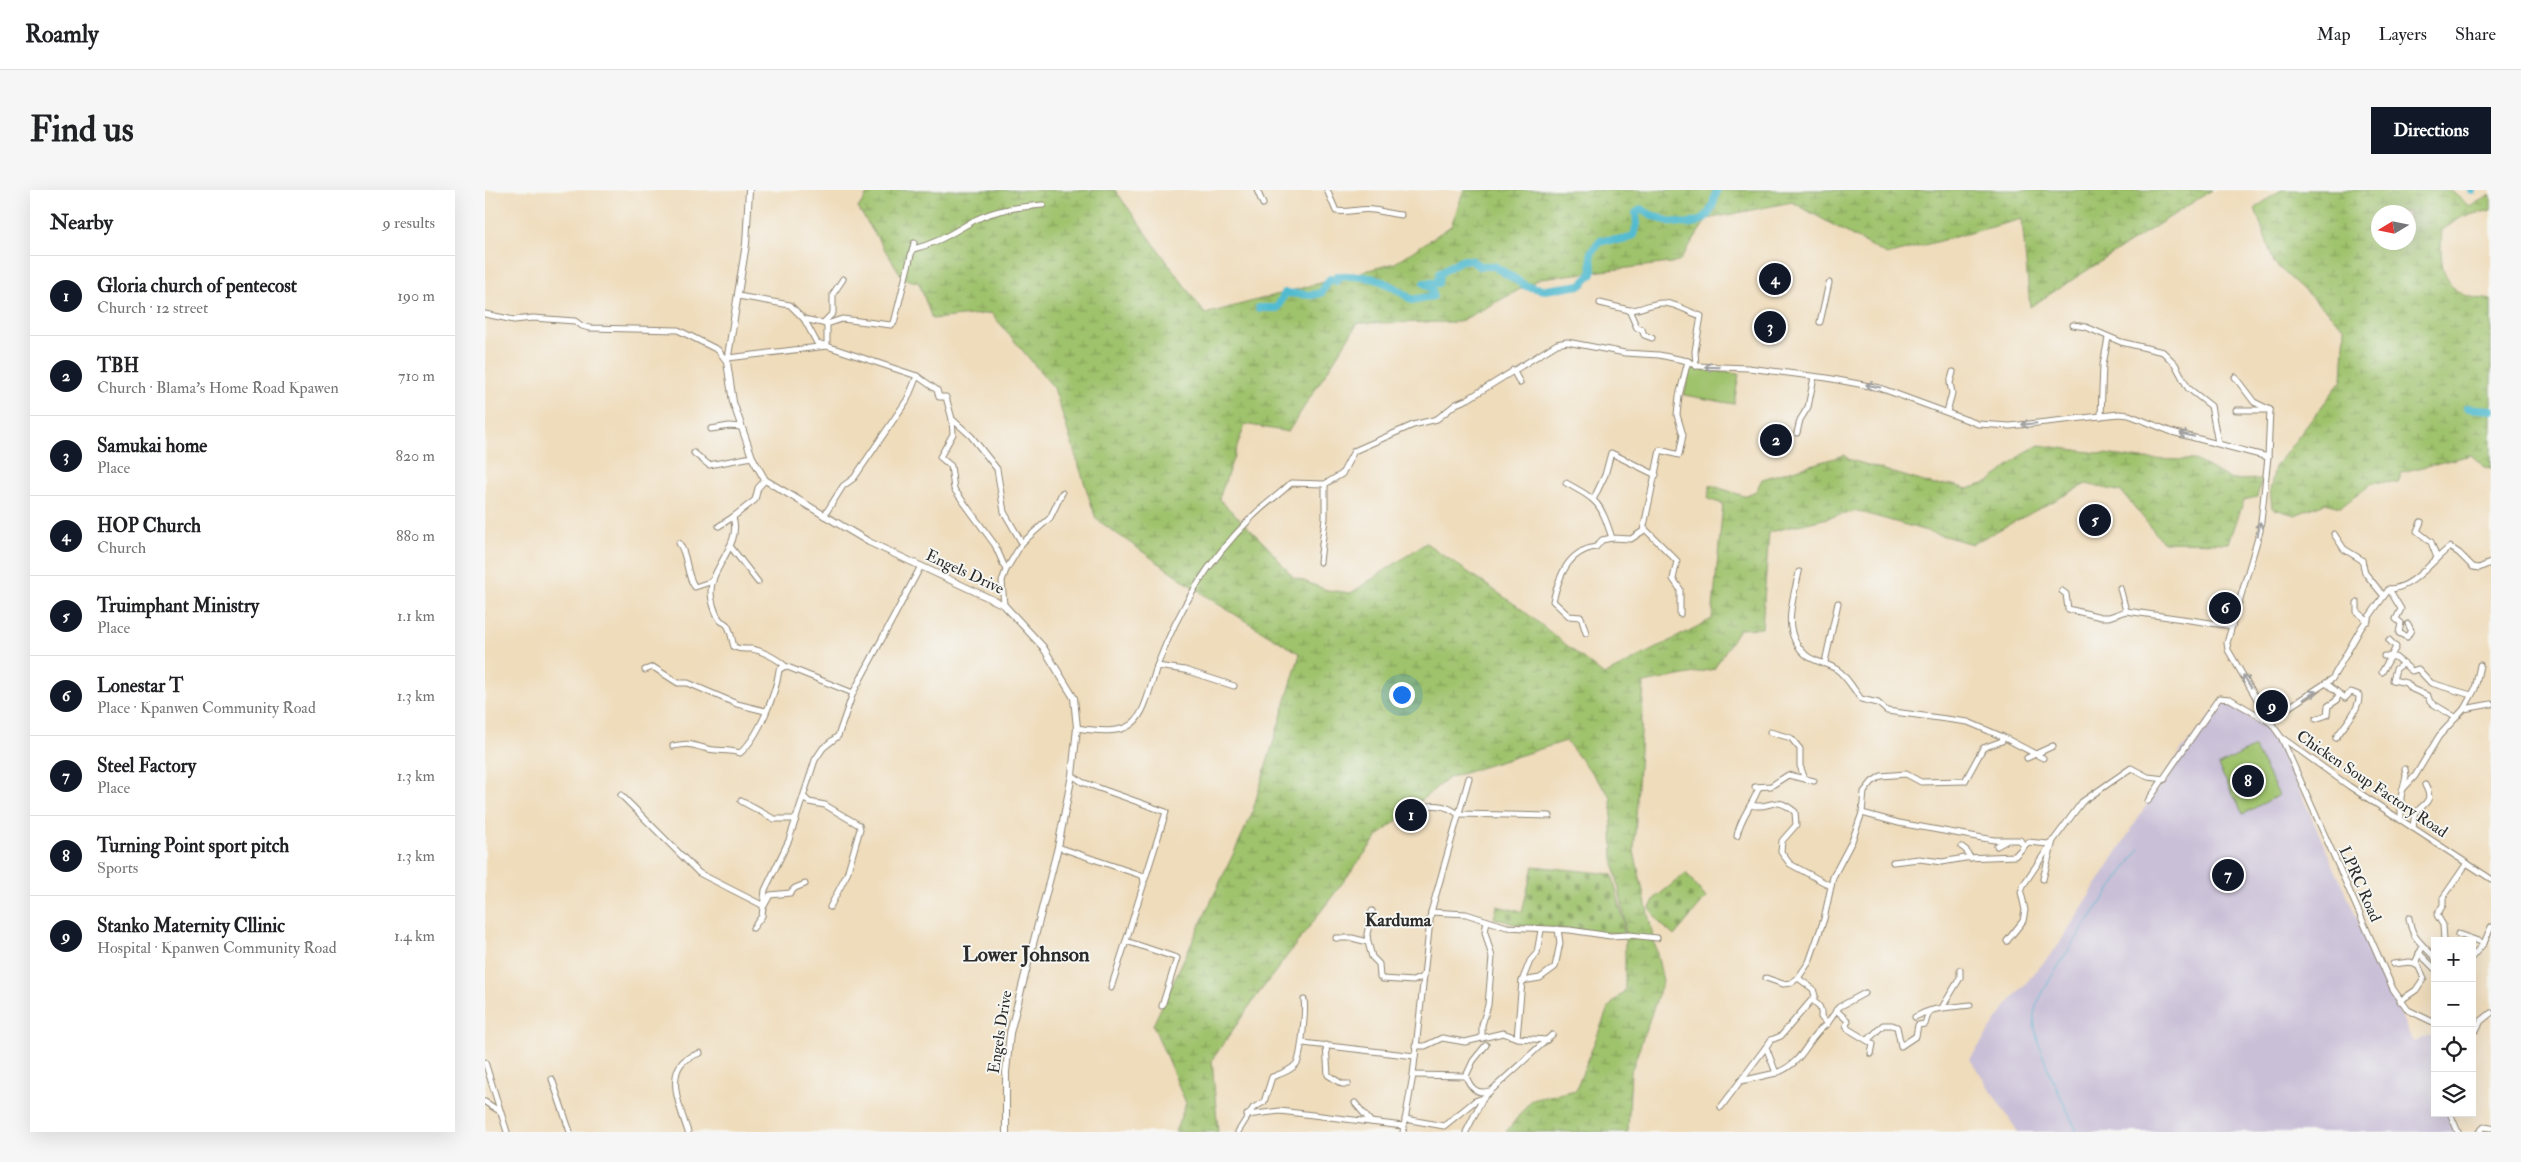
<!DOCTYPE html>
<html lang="en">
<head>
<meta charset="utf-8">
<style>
  :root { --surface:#fff; --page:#f6f6f6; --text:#202124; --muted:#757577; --line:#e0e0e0; --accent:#111827 }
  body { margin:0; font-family:"IM FELL Double Pica",serif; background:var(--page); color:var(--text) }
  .controls { position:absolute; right:15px; bottom:15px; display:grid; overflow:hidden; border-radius:0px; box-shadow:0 5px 20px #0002 }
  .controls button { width:45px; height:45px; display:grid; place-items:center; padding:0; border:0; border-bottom:1px solid var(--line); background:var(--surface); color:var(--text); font:25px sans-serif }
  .compass { position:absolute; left:1886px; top:15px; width:45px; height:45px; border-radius:50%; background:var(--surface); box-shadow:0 5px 20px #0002; rotate:260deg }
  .you { position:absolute; left:916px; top:504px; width:18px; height:18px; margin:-12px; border:4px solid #fff; border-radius:50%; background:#1a73e8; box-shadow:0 0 0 8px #1a73e833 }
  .badge { display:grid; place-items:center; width:32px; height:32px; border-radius:50%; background:var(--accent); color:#fff; font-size:16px; font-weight:700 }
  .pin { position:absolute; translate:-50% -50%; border:2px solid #fff; box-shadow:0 1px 5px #0006 }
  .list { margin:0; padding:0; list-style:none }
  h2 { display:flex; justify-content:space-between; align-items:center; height:65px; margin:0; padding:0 20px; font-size:21px }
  h2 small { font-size:16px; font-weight:400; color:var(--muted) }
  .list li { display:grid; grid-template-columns:32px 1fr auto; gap:15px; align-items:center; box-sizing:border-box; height:80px; padding:0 20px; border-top:1px solid var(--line) }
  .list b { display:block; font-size:19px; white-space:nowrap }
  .list p { margin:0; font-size:16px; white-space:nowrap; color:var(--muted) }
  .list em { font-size:16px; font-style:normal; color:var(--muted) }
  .icon { flex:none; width:28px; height:28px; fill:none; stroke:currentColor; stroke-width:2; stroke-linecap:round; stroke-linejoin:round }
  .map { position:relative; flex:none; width:2006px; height:942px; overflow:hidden; border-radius:0px }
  header { display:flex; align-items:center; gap:30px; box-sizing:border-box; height:70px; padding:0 25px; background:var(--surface); border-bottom:1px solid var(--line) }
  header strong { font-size:24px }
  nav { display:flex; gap:28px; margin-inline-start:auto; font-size:18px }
  .intro { display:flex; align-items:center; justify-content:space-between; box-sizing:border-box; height:120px; padding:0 30px }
  h1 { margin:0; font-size:35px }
  .button { padding:12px 22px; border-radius:0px; background:var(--accent); color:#fff; font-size:18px; font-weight:700 }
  main { display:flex; gap:30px; padding:0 30px }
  aside { flex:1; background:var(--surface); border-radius:0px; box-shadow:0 5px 20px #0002 }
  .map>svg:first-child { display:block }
  .industrial { fill:#c9bfd7 }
  .green { fill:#9fc26c; stroke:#65764c }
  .wetland { fill:url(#wetland-marsh); stroke:#65764c; fill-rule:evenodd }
  .cemetery { fill:url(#cemetery-stones); stroke:#65764c }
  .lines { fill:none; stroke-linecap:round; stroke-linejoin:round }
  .stream { stroke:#53bbd0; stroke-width:1 }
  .river { stroke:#53bbd0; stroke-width:8 }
  .minor-casing { stroke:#8d8473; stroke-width:7 }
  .tertiary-casing { stroke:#8d8473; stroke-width:8 }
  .minor { stroke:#fff; stroke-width:5 }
  .tertiary { stroke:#fff; stroke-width:6 }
  .oneway { stroke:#a0a0a0 }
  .labels { text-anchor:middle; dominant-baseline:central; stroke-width:4; stroke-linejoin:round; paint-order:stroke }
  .street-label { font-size:16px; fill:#2b2b2b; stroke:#f6f6f2 }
  .neighbourhood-label { font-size:18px; font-weight:bold; fill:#2b2b2b; stroke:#f6f6f2 }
  .district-label { font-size:21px; font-weight:bold; fill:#2b2b2b; stroke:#f6f6f2 }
</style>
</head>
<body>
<header>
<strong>Roamly</strong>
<nav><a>Map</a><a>Layers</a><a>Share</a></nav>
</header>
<div class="intro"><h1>Find us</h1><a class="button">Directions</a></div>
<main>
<aside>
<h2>Nearby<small>9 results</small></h2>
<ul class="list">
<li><span class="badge">1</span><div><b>Gloria church of pentecost</b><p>Church · 12 street</p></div><em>190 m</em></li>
<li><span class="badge">2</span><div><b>TBH</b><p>Church · Blama's Home Road Kpawen</p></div><em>710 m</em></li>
<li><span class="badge">3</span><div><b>Samukai home</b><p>Place</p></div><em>820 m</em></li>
<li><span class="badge">4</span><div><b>HOP Church</b><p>Church</p></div><em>880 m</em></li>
<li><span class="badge">5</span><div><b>Truimphant Ministry</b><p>Place</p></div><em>1.1 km</em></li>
<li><span class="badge">6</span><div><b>Lonestar T</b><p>Place · Kpanwen Community Road</p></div><em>1.3 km</em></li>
<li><span class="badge">7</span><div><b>Steel Factory</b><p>Place</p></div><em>1.3 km</em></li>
<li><span class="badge">8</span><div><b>Turning Point sport pitch</b><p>Sports</p></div><em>1.3 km</em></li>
<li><span class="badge">9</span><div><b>Stanko Maternity Cllinic</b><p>Hospital · Kpanwen Community Road</p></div><em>1.4 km</em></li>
</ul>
</aside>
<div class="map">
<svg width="2006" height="942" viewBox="0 0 2006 942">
  <defs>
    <pattern id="wetland-marsh" width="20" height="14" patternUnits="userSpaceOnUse" patternTransform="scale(1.25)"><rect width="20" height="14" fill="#9fc26c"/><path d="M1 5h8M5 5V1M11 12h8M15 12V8" fill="none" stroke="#829e59"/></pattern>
    <pattern id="cemetery-stones" width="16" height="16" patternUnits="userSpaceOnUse" patternTransform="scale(1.25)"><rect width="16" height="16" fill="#9fc26c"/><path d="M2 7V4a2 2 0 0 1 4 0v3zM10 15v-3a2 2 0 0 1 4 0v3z" fill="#829e59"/></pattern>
  </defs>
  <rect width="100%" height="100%" fill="#f6f6f2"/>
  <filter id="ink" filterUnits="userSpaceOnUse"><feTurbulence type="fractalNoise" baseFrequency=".02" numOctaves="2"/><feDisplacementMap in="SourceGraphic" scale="10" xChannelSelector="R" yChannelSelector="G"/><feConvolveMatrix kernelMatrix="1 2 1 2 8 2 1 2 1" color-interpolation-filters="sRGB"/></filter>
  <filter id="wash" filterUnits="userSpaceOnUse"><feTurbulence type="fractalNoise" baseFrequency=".0096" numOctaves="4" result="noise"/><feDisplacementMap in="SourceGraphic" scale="20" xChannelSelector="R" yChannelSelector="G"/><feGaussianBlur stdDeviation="1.12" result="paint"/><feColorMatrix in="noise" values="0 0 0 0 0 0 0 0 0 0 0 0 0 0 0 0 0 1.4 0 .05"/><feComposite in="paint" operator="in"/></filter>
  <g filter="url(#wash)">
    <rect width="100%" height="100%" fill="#efdcbb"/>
    <!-- industrial -->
    <polygon class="industrial" points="1739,510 1789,544 1928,852 1950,843 1950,923 1963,923 1971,942 1533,942 1485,869 1522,815 1572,757 1695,562"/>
    <!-- green -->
    <g class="green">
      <polygon points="1205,178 1254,184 1249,214 1199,205"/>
      <polygon points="1769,557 1794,605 1758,624 1733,576"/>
    </g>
    <!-- wetland -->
    <g class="wetland">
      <polygon points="385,0 630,0 720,124 910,73 966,36 979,0 1727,0 1545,117 1537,29 1402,65 1307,12 1222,29 1194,72 1056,88 974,132 873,133 803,242 760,234 734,309 782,356 808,387 842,400 866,403 941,353 1035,418 1119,485 1227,429 1238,314 1223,309 1225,295 1259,306 1271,301 1277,289 1360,265 1363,269 1449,295 1464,294 1483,299 1504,292 1539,263 1554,255 1656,269 1710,270 1747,290 1777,289 1772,307 1759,310 1744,353 1678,352 1637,302 1601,294 1487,354 1372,321 1284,342 1277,438 1254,439 1229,479 1159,493 1149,661 1178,791 1146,882 1143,942 1021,942 1046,910 1091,900 1123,818 1140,800 1140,730 1128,669 1126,607 1081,551 963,588 893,646 768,811 727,870 733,942 690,942 701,913 668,835 766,626 815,464 728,411 611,329 569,198 506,123 447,129 434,93 418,88 373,18"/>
      <path d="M1796,0H1965L1984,16L2006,5V20L1977,27L1957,40C1955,63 1954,88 1975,103C1982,108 1997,108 2006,110V278L2000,277L1986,265L1917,282L1913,293L1889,292L1856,317L1840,313L1810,325L1787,318L1785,300L1790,277L1857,190L1860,138L1789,73L1770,18ZM1894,22H1924V52H1894Z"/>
    </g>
    <!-- cemetery -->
    <g class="cemetery">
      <polygon points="1048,676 1127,684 1139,732 1138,744 1037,736 1009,728 1012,716 1037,722"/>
      <polygon points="1201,683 1221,708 1189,746 1173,731 1165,718 1170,708"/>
    </g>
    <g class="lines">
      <!-- stream -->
      <path class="stream" d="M1592,942C1579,911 1548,857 1549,825C1549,802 1637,684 1655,658"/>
      <!-- river -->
      <g class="river">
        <polyline points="1986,0 1987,0"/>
        <path d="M774,118H792L800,103L827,105L836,103L845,89L852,91V86C887,85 899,89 927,110L948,106L947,99L939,93H953L955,83L976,70H986L994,76H1009L1041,96L1060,100L1096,95L1107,84L1106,62L1116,50H1139L1149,45L1152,34L1151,23L1156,19C1173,30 1214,45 1226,19C1229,13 1230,6 1232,0"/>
        <polyline points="1982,218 2006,220"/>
      </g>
    </g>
  </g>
  <g filter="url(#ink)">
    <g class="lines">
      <defs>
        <g id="minor">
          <polyline points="772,0 778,14"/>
          <path d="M842,0L851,21C864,23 875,18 888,20C897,21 906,24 916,25"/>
          <path d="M428,59C454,53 468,42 490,30C511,19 535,17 558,15"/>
          <polyline points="253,106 305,115 319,129 332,153 342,156 342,134"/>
          <polyline points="1115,113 1144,120 1152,138 1157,139 1159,145 1167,148"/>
          <path d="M1144,120C1155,121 1166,112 1179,113C1193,114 1203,122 1216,126L1210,161L1211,176"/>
          <polyline points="0,124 29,130 48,128 90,131 97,136 104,138 193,140 233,160 242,172"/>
          <polyline points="319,129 342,134 357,129 406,135 409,133 429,53"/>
          <polyline points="1335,132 1344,93"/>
          <polyline points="338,133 348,123 348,104 358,89"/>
          <polyline points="1588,135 1601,137 1636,152 1678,162 1690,174 1703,198 1726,216 1733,253"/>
          <polyline points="243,168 342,156 432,186 452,200 454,207 461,207 467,229 486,246 512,279 519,322 537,353"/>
          <polyline points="1028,180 1035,193"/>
          <polyline points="1750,187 1769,212 1785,220"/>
          <polyline points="1751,220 1785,220"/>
          <path d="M1785,220L1783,267L1775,341L1742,453L1743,460L1786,533L1798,521L1847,489L1876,438L1904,399C1928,399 1947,370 1965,357L1974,363L1988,377L1994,378L2005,373"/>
          <polyline points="1462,222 1467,203 1465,193 1468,182"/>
          <polyline points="1616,226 1618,175 1623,148"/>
          <polyline points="467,229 468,244 455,267 466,276 469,299 510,355 521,380"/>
          <polyline points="226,239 244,236 257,237"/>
          <polyline points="1312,243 1315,230 1323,217 1329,187"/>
          <polyline points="209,263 224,275 267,267"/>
          <path d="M280,290L273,298L270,310L248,327C257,355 226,376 226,402C226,409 230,425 236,431C236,431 242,434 242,435C246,440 247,451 249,457C256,460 259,459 266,459C276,460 293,469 300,476"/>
          <path d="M1081,293C1114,311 1115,312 1127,348L1146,349L1158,341L1175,260L1194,265L1198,245L1192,225L1194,206L1203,171"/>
          <polyline points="1109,308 1120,285 1126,263 1171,285"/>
          <polyline points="339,326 358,296 369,288 422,210 432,186"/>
          <polyline points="1936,332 1932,341 1946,352 1952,368"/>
          <polyline points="234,336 248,327"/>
          <polyline points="1159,338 1192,371 1188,389 1195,399 1195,424"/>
          <polyline points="1849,344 1859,359 1877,370 1880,383 1898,405"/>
          <path d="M194,353C204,367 200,384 210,397L228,391"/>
          <polyline points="245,356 273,392"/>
          <polyline points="835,372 840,328 840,294"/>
          <path d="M1314,382C1308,410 1295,442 1321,465C1330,473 1346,473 1355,482C1363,489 1370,501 1376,509L1393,513L1402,521L1483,532L1518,547"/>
          <polyline points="1635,398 1641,421"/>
          <polyline points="1904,399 1916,419 1911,429 1916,433 1914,443 1922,447 1926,440 1923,434"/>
          <polyline points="1577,401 1581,404 1583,419 1616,427 1624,427 1641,421 1747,436"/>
          <polyline points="1872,413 1872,422 1883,431"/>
          <polyline points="519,415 517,391 521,380 537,353 565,328 577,303"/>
          <path d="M1101,443L1096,427L1084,426L1068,411C1074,386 1083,361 1111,357L1117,350L1127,348"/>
          <polyline points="1899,466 1910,467 1927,481 1933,479 1946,493 1986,505"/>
          <polyline points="1340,472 1353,413"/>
          <polyline points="1919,473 1911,479 1908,490 1922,493 1927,499 1943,506 1945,512 1970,527"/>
          <path d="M672,476C694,418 722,372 766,328C778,315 793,306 806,293L840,294L857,284L869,261L928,235L952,229L971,214L983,209L1072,154L1082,152L1140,163L1174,165L1203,171L1211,176L1263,178L1342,188L1395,198L1493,234L1525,236L1634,224L1644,225L1687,242L1783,267"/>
          <polyline points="160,480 168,477 193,493 203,493 252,514 280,521"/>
          <polyline points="1897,482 1911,457 1904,450"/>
          <path d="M1842,494L1860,508L1866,502L1874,505C1875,520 1859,535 1851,548"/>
          <polyline points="1979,519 2006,514"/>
          <polyline points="1831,529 1842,525 1843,516 1851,511 1854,504"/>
          <path d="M592,538C656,548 655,531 672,476L700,480L749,496"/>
          <polyline points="1285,542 1306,548 1315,559 1315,576 1320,589"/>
          <polyline points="1797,549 1908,799 1923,820 1950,833"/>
          <path d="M188,556C205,553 203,554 219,558C231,562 243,559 255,563C273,548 291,504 294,480L300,476L368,503"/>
          <polyline points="1542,568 1568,556"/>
          <polyline points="587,585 597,592 681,622 660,689"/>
          <polyline points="1270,597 1286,596 1303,585 1329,591"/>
          <polyline points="1917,600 1930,586 1954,546 1979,519 1990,499 1995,475"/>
          <polyline points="136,605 214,683 279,716 285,705 305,703 310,698 320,694"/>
          <polyline points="319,607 324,612 340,615 374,635 375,639 362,684 345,717"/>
          <polyline points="256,611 289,629 311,629"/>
          <polyline points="1663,611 1734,508 1745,509 1786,533 1796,547 1864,596 2006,689"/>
          <path d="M1266,615C1285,621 1288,603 1310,622L1311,635L1297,651L1296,662L1305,674L1346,696"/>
          <path d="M932,621C945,612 962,615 973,624L1065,626"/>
          <polyline points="1377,623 1379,602 1387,592 1396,586 1421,584 1436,592 1480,591 1498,558 1517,551 1518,547 1558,568"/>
          <polyline points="1916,630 1916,607 1921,586 1920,579"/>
          <path d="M1928,638C1929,635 1928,630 1930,626C1935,612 1951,615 1940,595"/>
          <path d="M1252,646C1255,627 1268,615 1274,597"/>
          <polyline points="1512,656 1521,651"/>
          <polyline points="573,657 658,686 659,693 641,751 692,768 677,816"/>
          <polyline points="1477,657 1481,660 1485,668"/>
          <polyline points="1408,672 1434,669 1457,672 1480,668 1530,666 1543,652 1563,654 1567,651"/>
          <polyline points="1558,689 1568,651 1597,612 1646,578 1663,587 1680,589"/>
          <polyline points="946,722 981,724 1022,737 1085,740 1125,746 1145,745 1172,748"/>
          <path d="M1924,728C1927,750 1937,753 1950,768"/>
          <polyline points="268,738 277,726 280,700 304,650 330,570 338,558 353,546 368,503 436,376"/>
          <polyline points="1973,744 1999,753"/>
          <polyline points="851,748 867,748 883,752 887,767 894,774 895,787 898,789 928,791 939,786"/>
          <polyline points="1522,751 1538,731 1540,720 1536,702 1539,694 1566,654"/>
          <polyline points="1959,751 1958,735 1952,725 1958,715 1958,708 1982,673"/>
          <polyline points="883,752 882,744 887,721"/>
          <polyline points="1934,763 1950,779"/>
          <polyline points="1987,767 1999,753 2006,737"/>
          <polyline points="1908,774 1925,772 1933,776"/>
          <polyline points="1281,788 1298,794 1306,793 1313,788 1324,772 1339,729 1348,687 1367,651 1377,623 1414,633 1509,650 1535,650 1539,656"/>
          <polyline points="1037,791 1055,788 1070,777 1075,753 1073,739"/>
          <polyline points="626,798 641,751"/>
          <path d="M1327,810C1334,815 1337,818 1336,827L1342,834L1354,817L1380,803"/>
          <polyline points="1915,811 1931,800 1939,788 1931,771 1937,758"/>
          <polyline points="1458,816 1475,788 1475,780"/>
          <polyline points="1351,820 1363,831 1361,835 1363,839 1388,854 1386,864"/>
          <path d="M1430,827C1450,816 1464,818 1485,815"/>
          <polyline points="1987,841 1991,840 1996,831 2006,823"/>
          <polyline points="997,848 997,835 1003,815 1007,767 1000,742 1002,731"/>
          <polyline points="1032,848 1037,791 1045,771 1052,763 1056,740"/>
          <polyline points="1383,850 1398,835 1407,835 1412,837 1416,856 1431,846 1433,835 1440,834 1444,821"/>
          <polyline points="818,853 930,866"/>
          <polyline points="841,855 843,885 857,894 863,894"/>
          <polyline points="930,856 940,856 957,848 980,852 1018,843 1032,848 1062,850"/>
          <polyline points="0,872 22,942"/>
          <path d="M1291,883C1321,872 1321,848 1342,834"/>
          <polyline points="928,885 981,886 988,871 1001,855"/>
          <path d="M981,886C985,897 991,905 1004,901"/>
          <polyline points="67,889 85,942"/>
          <polyline points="1256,891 1291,883 1281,857"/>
          <polyline points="0,912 16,922"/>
          <polyline points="870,913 886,932"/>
          <polyline points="1236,917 1286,850 1296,846 1330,806 1328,799 1313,788"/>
          <polyline points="1965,923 1973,942"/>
          <polyline points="762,925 795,921 918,936"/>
          <polyline points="920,929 959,936 990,911 998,908 1067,845"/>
          <path d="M203,942C197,923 180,886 200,870C204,867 210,865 215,863"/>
          <path d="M753,942L768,918L779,912L787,887C795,884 806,881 812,873C816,866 821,820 819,810"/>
          <polyline points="918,942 928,885 946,722 984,588"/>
          <polyline points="981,942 998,908"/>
          <polyline points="1994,942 1999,937 2006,938"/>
        </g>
        <polyline id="tertiary" points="264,0 261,54 242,172 248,212 267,267 280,290 384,352 519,415 558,457 589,508 592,538 587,585 573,657 525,843 521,882 521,942"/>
      </defs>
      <!-- minor casing -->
      <use href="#minor" class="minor-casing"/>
      <!-- tertiary casing -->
      <use href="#tertiary" class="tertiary-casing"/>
      <!-- minor -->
      <use href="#minor" class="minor"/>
      <!-- tertiary -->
      <use href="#tertiary" class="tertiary"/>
    </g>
    <!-- one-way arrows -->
    <defs><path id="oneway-shaft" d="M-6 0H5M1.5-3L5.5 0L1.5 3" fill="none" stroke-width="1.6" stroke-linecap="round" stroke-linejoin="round" transform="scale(1.25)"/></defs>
    <g class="oneway">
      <use href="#oneway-shaft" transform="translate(1227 177) rotate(-178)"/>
      <use href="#oneway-shaft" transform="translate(1388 196) rotate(-168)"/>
      <use href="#oneway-shaft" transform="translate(1544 234) rotate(175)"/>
      <use href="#oneway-shaft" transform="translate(1702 245) rotate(-166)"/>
      <use href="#oneway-shaft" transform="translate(1774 339) rotate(-80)"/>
      <use href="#oneway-shaft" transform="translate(1762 491) rotate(-122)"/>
      <use href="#oneway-shaft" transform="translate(1825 505) rotate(-33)"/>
    </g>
  </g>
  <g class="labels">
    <!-- street labels -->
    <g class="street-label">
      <text transform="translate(480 382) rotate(25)">Engels Drive</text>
      <text transform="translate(1887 594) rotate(34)">Chicken Soup Factory Road</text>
      <text transform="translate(1875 694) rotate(66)">LPRC Road</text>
      <text transform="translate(515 842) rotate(-81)">Engels Drive</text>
    </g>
    <!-- neighbourhood labels -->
    <g class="neighbourhood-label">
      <text x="913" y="730">Karduma</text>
    </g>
    <!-- district labels -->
    <g class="district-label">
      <text x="541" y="764">Lower Johnson</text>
    </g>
  </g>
</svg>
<div class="controls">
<button>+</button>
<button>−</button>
<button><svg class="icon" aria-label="locate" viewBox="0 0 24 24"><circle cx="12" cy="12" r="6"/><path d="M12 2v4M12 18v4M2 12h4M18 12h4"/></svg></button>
<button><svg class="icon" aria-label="layers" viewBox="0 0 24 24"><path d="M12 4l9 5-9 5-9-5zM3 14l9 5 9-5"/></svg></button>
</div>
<svg class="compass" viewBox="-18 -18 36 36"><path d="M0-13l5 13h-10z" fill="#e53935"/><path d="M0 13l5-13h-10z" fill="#757577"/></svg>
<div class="you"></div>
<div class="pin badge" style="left:926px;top:625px">1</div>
<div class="pin badge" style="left:1291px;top:250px">2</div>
<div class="pin badge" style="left:1285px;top:137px">3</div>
<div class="pin badge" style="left:1290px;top:89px">4</div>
<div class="pin badge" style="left:1610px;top:330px">5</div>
<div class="pin badge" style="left:1740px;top:418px">6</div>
<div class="pin badge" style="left:1743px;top:685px">7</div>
<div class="pin badge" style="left:1763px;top:591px">8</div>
<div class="pin badge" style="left:1787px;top:516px">9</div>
</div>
</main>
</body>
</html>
